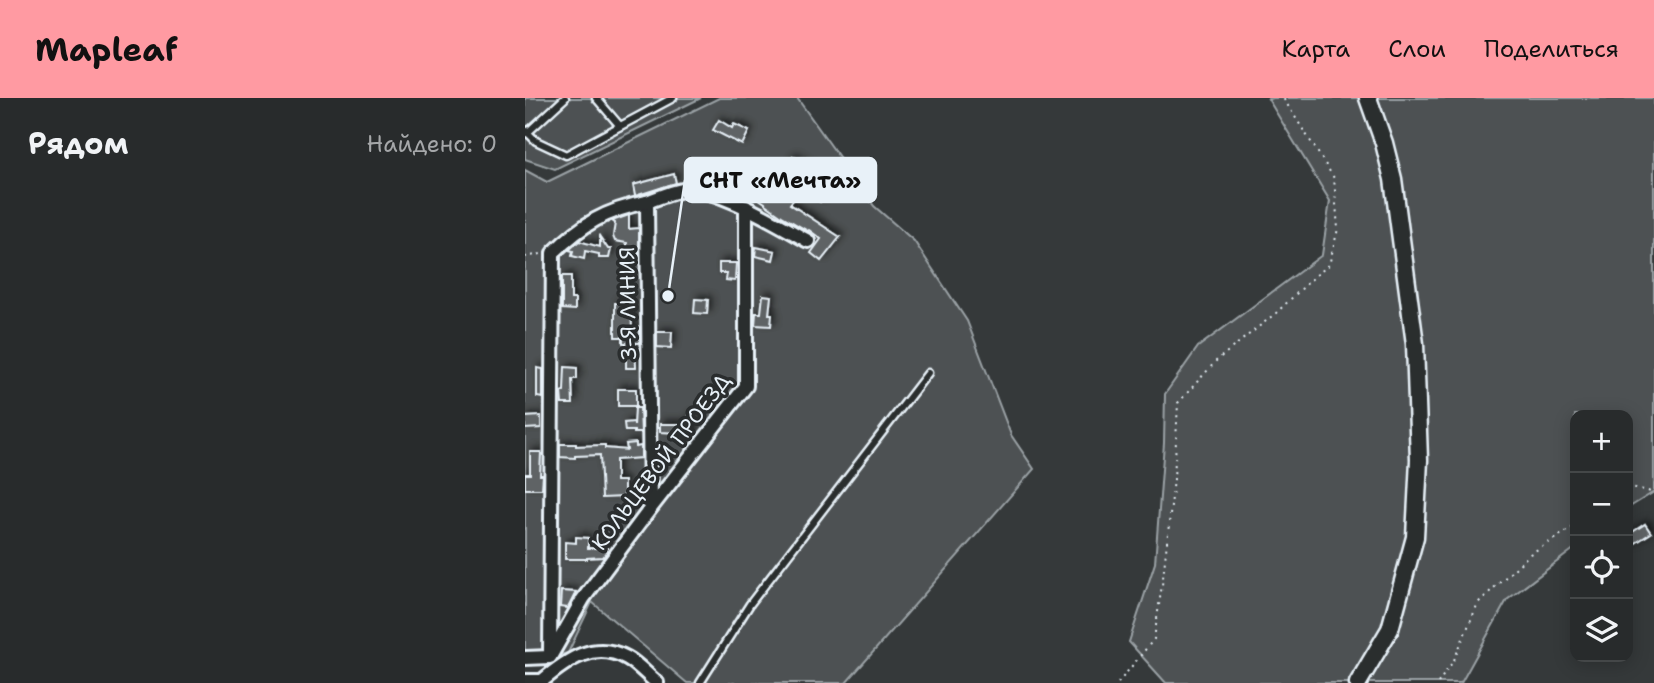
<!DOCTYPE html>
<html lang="ru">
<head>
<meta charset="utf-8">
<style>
  :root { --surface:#282b2c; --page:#303334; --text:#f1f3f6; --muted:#a5a7a9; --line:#444748; --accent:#ff9aa2 }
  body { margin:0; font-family:"Shantell Sans",sans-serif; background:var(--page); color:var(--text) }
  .controls { position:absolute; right:21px; bottom:21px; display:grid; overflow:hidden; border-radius:14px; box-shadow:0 4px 18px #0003 }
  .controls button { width:63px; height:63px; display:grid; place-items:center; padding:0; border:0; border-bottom:2px solid var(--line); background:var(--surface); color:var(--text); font:35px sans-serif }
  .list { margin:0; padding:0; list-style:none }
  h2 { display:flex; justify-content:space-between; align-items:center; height:91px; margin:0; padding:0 28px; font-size:30px }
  h2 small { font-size:23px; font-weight:400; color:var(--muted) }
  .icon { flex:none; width:38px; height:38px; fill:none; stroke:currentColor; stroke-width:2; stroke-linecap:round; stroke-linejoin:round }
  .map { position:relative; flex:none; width:1129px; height:585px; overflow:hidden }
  header { display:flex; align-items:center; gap:42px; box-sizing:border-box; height:98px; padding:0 35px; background:var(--accent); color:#111 }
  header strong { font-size:33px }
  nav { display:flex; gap:38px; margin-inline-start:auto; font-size:24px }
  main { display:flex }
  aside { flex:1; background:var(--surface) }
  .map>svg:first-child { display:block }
  .green { fill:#4d5152; stroke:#9aa1a5; stroke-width:2 }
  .building { fill:#5f6365; stroke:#e8f1f8; stroke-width:2; filter:url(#shadow) }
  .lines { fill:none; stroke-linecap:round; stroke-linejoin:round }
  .service-casing { stroke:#e8f1f8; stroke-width:11 }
  .minor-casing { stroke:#e8f1f8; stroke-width:18 }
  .tertiary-casing { stroke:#e8f1f8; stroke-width:21 }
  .path { stroke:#e8f1f8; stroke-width:2; stroke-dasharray:2 5; stroke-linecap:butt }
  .service { stroke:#2a2d2e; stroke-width:6 }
  .minor { stroke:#2a2d2e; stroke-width:12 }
  .tertiary { stroke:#2a2d2e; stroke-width:16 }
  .labels { text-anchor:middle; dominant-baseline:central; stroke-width:7; stroke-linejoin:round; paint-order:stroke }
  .street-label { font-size:21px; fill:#e8f1f8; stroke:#2a2d2e }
  .leader { fill:none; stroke:#e8f1f8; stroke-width:2.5 }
  .callout-dot { fill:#e8f1f8; stroke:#2a2d2e; stroke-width:2.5 }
  .callout { fill:#e8f1f8; stroke:#e8f1f8; stroke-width:2.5 }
  .callout-label { font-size:23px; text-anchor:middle; font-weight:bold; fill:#111 }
</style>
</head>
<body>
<header>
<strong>Mapleaf</strong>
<nav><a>Карта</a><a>Слои</a><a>Поделиться</a></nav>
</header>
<main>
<aside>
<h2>Рядом<small>Найдено: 0</small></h2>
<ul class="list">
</ul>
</aside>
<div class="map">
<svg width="1129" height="585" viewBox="0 0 1129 585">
  <defs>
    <filter id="shadow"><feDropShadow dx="3.5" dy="-3.5" stdDeviation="3.5" flood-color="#0009"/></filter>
  </defs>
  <rect width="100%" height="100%" fill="#35393a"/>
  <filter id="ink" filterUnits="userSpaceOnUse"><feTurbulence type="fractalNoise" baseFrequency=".0143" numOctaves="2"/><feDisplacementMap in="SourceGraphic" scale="14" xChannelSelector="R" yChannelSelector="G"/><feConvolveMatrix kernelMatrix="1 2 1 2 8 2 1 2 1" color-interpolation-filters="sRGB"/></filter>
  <g filter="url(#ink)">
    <!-- green -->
    <g class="green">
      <polygon points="0,0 176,0 30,71 0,61"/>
      <polygon points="194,0 272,0 349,108 389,143 442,223 486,337 509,371 321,585 162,585 67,504 43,555 25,559 0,560 0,72 22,84"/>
      <polygon points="748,0 1129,0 1129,394 1103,410 1103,317 1050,317 1050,450 982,502 936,585 641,585 604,544 630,465 639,345 640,296 673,249 797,157 805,103 743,1"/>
    </g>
    <!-- building -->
    <g class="building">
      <polygon points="194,22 207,30 209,26 224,33 217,47 188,32"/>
      <polygon points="268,58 291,73 288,78 305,90 295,104 284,97 289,90 269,76 271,72 262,67"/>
      <polygon points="149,76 151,85 110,98 108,87"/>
      <polygon points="223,82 246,97 254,86 271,98 265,106 315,139 296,163 286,155 296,141 284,132 283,133 257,118 240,106 240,105 218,90"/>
      <polygon points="104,117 104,131 114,130 114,156 102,156 102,145 90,143 88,138 90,125 87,123"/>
      <polygon points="75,139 83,151 86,151 84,160 74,160 74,156 60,153 59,161 47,158 48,153 44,152 54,143 75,149"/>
      <polygon points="231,149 250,153 248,162 230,158"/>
      <polygon points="194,165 211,165 210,183 201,182 202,175 194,175"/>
      <polygon points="37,178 46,178 46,201 50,201 50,212 37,211"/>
      <polygon points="238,197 246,198 244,216 247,216 246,228 230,227 231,215 236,215"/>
      <polygon points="170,201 183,202 182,216 169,215"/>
      <polygon points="90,205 106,205 107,233 115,232 115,245 110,245 111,270 101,270 101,245 98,245 98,239 90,239"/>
      <polygon points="132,234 147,234 146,250 132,249"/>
      <polygon points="40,269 52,270 52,281 47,281 48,306 37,306 36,294 39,293"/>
      <polygon points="12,270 18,271 18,300 12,299"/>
      <rect x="93" y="291" width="18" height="17"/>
      <polygon points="110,310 115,310 116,335 109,335 109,333 100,333 99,325 109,324 109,328"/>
      <polygon points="16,318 16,330 0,331 0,319"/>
      <polygon points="164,318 170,318 168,340 153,339 154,335 135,334 135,326 160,326 160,322"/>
      <polygon points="111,345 111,349 116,348 116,360 91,362 91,383 99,383 99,399 77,400 75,357 50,358 50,360 35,359 35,346 51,346 51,348 78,347 80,347 80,350 102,352 101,346"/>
      <polygon points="5,354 16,354 15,377 18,377 17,391 0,391 0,376 5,376"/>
      <polygon points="1120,426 1126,435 1103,450 1103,437"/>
      <polygon points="51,439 63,440 63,450 82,450 82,454 78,459 62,460 62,461 40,461 40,444 51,445"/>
      <polygon points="36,493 51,494 43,510 35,509"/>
    </g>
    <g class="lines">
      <defs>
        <g id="service">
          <polyline points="71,0 95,28"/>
          <polyline points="0,32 11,43 41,57 148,0"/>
          <polyline points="2,35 40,0"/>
          <polyline points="175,585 225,506 403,275"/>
        </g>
        <g id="minor">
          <path d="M125,411L122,104C133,100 146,94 158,92C187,86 256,128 283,143"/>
          <path d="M25,557L28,155C57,126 81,112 122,104"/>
          <polyline points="0,560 25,559 58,501 125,411 221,288 221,109"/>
          <path d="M0,583H17C42,562 69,542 102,560C113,566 122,577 132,585"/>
        </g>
        <polyline id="tertiary" points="833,585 865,531 890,439 894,362 890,246 868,81 859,45 843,0"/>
      </defs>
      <!-- service casing -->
      <use href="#service" class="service-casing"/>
      <!-- minor casing -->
      <use href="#minor" class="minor-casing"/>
      <!-- tertiary casing -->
      <use href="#tertiary" class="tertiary-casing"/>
      <!-- path -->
      <g class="path">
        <polyline points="0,159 16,156"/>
        <polyline points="1103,391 1106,389 1123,393 1129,396"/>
        <polyline points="593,585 629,541 638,480 649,381 653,305 692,262 751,215 790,178 804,167 813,131 809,80 758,0"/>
        <polyline points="913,585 929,562 953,505 1005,456 1050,428"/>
      </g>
      <!-- service -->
      <use href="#service" class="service"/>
      <!-- minor -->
      <use href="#minor" class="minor"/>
      <!-- tertiary -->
      <use href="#tertiary" class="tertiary"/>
    </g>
  </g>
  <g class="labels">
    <!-- street labels -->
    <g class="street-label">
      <text transform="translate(103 206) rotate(-91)">3-Я ЛИНИЯ</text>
      <text transform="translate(136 364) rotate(-53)">КОЛЬЦЕВОЙ ПРОЕЗД</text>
    </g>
  </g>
  <!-- callouts -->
  <path class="leader" d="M143 198L160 82"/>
  <circle class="callout-dot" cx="143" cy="198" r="7"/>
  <rect class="callout" x="160" y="60" width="191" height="44" rx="7"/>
  <g class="callout-label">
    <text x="255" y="90">СНТ «Мечта»</text>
  </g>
</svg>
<div class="controls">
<button>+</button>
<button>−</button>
<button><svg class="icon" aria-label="locate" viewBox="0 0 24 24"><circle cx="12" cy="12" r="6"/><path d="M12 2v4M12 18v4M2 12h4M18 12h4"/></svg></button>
<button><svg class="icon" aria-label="layers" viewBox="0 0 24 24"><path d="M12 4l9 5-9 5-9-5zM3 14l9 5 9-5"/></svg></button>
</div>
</div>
</main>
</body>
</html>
